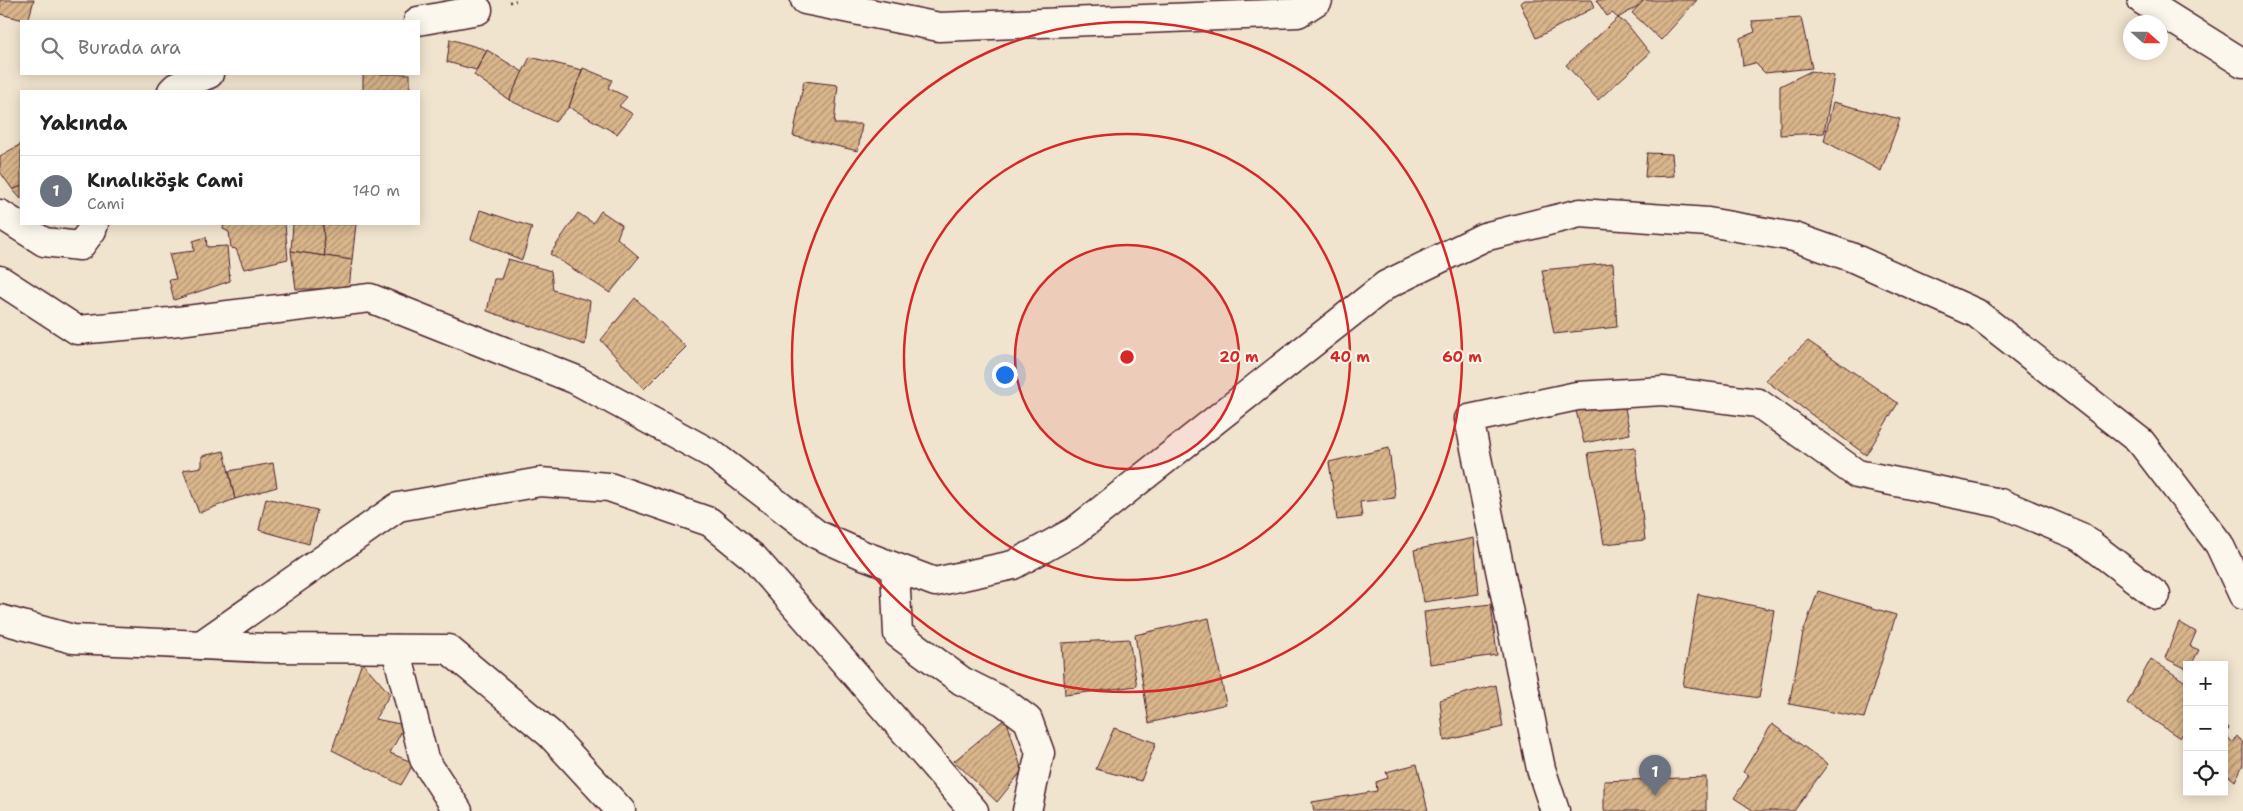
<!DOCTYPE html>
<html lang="tr">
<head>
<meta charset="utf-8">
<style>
  :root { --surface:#fff; --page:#f2f2f2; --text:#222; --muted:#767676; --line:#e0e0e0; --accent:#1a73e8 }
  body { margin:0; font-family:"Shantell Sans",sans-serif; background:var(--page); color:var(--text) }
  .controls { position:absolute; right:15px; bottom:15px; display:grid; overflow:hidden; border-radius:0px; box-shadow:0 2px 12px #0003 }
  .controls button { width:45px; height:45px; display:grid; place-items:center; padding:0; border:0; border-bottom:1px solid var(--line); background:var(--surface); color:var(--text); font:25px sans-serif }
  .compass { position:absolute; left:2123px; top:15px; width:45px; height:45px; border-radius:50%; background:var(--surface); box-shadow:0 2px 12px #0003; rotate:111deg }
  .you { position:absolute; left:1004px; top:374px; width:18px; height:18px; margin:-12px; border:4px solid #fff; border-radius:50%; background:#1a73e8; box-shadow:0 0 0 8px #1a73e833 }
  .badge { display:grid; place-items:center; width:32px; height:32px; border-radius:50%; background:var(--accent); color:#fff; font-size:16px; font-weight:700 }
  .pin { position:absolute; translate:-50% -41px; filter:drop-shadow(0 1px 2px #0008) }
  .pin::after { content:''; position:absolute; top:26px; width:18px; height:15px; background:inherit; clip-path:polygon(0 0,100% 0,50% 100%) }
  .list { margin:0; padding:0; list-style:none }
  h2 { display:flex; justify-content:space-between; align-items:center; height:65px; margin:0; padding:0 20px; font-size:21px }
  h2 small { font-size:16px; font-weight:400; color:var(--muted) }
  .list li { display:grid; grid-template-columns:32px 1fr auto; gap:15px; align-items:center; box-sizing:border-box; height:70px; padding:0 20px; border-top:1px solid var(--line) }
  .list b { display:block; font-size:19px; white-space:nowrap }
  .list p { margin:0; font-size:16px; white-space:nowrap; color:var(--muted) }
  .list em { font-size:16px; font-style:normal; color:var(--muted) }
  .icon { flex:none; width:28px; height:28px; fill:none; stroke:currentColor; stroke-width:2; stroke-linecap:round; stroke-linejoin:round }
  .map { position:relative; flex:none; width:2243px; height:811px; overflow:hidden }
  .search { position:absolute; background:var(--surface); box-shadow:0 2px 12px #0003; left:20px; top:20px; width:400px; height:55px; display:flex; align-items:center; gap:12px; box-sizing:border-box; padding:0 18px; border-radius:0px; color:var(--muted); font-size:19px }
  .panel { position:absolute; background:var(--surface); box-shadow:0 2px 12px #0003; left:20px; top:90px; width:400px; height:135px; border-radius:0px }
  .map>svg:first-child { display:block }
  .building { fill:url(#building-hatch); stroke:#4a1f2b }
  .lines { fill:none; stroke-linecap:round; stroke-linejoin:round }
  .street-casing { stroke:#4a1f2b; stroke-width:31 }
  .path { stroke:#4a1f2b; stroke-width:3; stroke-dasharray:1 4; stroke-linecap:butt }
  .street { stroke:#fbf7ec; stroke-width:28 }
  .ring { fill:none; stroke:#d62828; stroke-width:2.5 }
  .centre { fill:#d62828; stroke:#fbf7ec; stroke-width:2.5 }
  .ring-label { font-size:15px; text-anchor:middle; font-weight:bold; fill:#d62828; stroke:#fbf7ec; stroke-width:4; stroke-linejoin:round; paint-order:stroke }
</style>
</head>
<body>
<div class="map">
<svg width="2243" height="811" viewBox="0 0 2243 811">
  <defs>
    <pattern id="building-hatch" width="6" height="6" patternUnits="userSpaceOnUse" patternTransform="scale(1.25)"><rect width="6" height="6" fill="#d9b68b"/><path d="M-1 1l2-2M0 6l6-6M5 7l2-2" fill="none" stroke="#b29372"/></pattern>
  </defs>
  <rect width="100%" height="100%" fill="#f1e4cf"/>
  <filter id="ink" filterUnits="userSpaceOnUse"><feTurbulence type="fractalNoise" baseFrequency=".02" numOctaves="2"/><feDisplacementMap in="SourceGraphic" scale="10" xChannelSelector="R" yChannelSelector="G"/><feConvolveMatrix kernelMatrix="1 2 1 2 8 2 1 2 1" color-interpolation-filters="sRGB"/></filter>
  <g filter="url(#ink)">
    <!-- building -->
    <g class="building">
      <polygon points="0,0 34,0 28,21 0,14"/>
      <polygon points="1525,0 1592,0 1595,7 1536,38 1520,3"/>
      <polygon points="1596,0 1643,0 1641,4 1618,18 1612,13 1607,16"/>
      <polygon points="1644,0 1697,0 1661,40 1632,13"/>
      <polygon points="1618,18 1627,24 1650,53 1598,100 1566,65"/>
      <polygon points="1801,18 1812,68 1765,73 1755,63 1743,66 1740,38 1755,32 1752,21"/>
      <polygon points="450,39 487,50 476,70 447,62"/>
      <polygon points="487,50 523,72 509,100 474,75"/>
      <polygon points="530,57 582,70 569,107 555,122 509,100"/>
      <polygon points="583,68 612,80 608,88 627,97 619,106 633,114 617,134 569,107"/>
      <polygon points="1811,71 1834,76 1824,133 1780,135 1780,86"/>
      <rect x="363" y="74" width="47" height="17"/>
      <polygon points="804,81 838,85 834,124 862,124 858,151 793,136"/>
      <polygon points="1833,102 1900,119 1881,171 1824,141"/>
      <polygon points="21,144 21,186 13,190 0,172 0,156"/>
      <polygon points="1647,153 1672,154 1674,176 1645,177"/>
      <polygon points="21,186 21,199 13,190"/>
      <polygon points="480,210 532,227 522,260 471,239"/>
      <polygon points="601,211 622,225 617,238 639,257 610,293 550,254 578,213 593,223"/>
      <polygon points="224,224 285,224 288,259 244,269 236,249 231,248 229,232 223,229"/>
      <polygon points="293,224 323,224 325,256 291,251"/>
      <polygon points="323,224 356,224 352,260 325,256"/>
      <polygon points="206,237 207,247 227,246 230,281 174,300 169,280 176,279 169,254 194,251 193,241"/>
      <polygon points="291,251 352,260 349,289 296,289"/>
      <polygon points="508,259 551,271 553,290 590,301 585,345 487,311 494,279 501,279"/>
      <polygon points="1613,263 1617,327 1554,334 1542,270"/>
      <polygon points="635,298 686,347 644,389 601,340"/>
      <polygon points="1808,341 1898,403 1866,455 1765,380"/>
      <polygon points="1624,403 1630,434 1584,443 1575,407"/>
      <polygon points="1635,447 1645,540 1604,544 1588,453"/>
      <polygon points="1389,448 1395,498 1360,502 1362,517 1337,520 1329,462"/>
      <polygon points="224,451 235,499 199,513 183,470 202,467 202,456"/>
      <polygon points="273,463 277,487 235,499 229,471"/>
      <polygon points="266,498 317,510 309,544 259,530"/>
      <polygon points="1474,538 1479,594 1424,602 1414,550"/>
      <polygon points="1818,591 1896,615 1864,718 1789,704 1803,633"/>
      <polygon points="1698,594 1774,610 1759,698 1683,686"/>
      <polygon points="1491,604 1497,655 1430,664 1424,612"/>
      <polygon points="1209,618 1226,704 1149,723 1135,635"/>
      <polygon points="2179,622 2196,632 2190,646 2199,650 2191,665 2187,665 2187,669 2165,658"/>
      <polygon points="1129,639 1137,686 1065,695 1062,643"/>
      <polygon points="2151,659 2187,683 2187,695 2184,699 2187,701 2187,727 2180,738 2127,703"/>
      <polygon points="362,662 390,694 375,719 405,725 390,753 414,763 401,785 332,750"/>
      <polygon points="1496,685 1503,727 1444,741 1440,700"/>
      <polygon points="1006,718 1022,771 997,802 954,761"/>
      <polygon points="1772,724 1828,764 1794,811 1754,811 1734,798 1749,775 1743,772"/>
      <polygon points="2224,724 2229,728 2226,735 2233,743 2237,736 2243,743 2243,765 2235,781 2224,772"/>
      <polygon points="1114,728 1156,743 1141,781 1096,769"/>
      <polygon points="1417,764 1428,811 1314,811 1312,802 1377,791 1376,782 1388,778 1386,772"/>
      <polygon points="1706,777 1706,811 1604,811 1604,781"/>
    </g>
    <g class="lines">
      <defs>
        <g id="street">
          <polyline points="805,0 939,27 1298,13 1318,0"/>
          <polyline points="2142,0 2243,63"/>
          <polyline points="418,21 478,10"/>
          <polyline points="172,91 176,87 209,74"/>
          <polyline points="0,214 44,242 80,246 92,230 94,224"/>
          <polyline points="0,280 77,330 170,322 370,298 574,379 712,454 818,535 863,555 935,582 1013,565 1075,531 1386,285 1484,237 1580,213 1708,222 1794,237 1851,257 1976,313 2141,442 2219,544 2243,595"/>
          <polyline points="895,568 898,634 962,681 1004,702 1028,720 1040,753 1027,811"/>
          <polyline points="0,619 73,639 265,648 448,649 550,734 621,811"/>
          <polyline points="201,645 398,507 540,482 609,487 710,522 754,558 974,811"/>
          <polyline points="396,649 424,759 458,811"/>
          <polyline points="1555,811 1541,769 1469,419 1577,396 1663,391 1758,403 1857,474 2000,503 2081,537 2156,595"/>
        </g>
      </defs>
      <!-- street casing -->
      <use href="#street" class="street-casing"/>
      <!-- path -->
      <polyline class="path" points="510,2 518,0"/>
      <!-- street -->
      <use href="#street" class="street"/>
    </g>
  </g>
  <!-- distance rings -->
  <circle cx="1127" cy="357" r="112" fill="#d62828" fill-opacity=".12"/>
  <g class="ring">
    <circle cx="1127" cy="357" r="112"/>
    <circle cx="1127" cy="357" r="223"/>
    <circle cx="1127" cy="357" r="335"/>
  </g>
  <circle cx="1127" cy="357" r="8" class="centre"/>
  <g class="ring-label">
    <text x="1239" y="362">20 m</text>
    <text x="1350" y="362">40 m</text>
    <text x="1462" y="362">60 m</text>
  </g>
</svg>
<div class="controls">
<button>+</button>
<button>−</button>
<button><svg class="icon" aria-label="locate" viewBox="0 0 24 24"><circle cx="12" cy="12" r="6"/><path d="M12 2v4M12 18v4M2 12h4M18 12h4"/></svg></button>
</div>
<svg class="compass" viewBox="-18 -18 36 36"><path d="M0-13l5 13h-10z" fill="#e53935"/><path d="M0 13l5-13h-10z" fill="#767676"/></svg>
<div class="you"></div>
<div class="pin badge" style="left:1655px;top:796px;background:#6b7280">1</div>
<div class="search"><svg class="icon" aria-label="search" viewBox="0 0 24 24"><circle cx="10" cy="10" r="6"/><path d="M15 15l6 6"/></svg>Burada ara</div>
<section class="panel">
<h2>Yakında<small></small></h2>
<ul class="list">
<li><span class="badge" style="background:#6b7280">1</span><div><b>Kınalıköşk Cami</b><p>Cami</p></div><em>140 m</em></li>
</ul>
</section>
</div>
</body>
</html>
